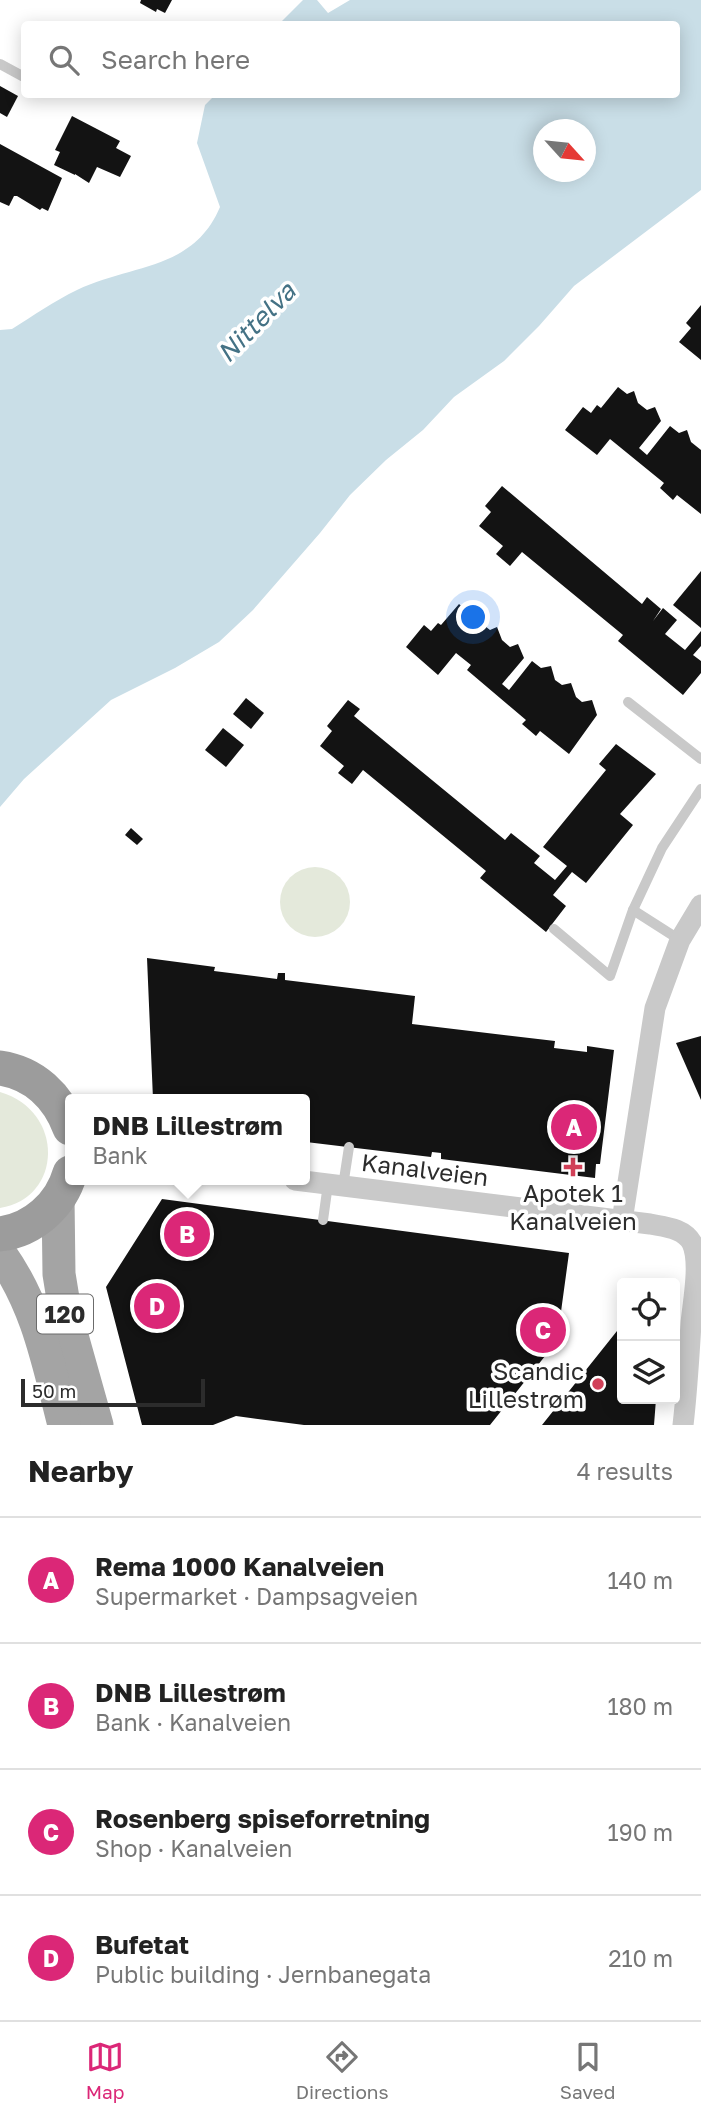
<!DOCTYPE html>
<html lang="en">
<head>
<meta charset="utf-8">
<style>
  :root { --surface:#fff; --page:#f6f6f6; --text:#222; --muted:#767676; --line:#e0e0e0; --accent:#db2777 }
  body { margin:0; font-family:"Golos Text",sans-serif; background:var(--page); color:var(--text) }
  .controls { position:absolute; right:21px; bottom:21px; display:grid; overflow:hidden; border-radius:7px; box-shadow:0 4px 18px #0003 }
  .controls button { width:63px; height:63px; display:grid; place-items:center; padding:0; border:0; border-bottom:2px solid var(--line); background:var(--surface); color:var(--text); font:35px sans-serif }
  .compass { position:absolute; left:533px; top:119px; width:63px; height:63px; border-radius:50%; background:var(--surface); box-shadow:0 4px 18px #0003; rotate:117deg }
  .scale { position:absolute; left:21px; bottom:18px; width:184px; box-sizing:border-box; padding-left:7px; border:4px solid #2c2c2c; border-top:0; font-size:19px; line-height:24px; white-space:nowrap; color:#2c2c2c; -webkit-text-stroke:5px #fff; paint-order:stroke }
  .you { position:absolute; left:474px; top:618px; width:24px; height:24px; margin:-18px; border:5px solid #fff; border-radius:50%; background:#1a73e8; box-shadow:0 0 0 10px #1a73e833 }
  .badge { display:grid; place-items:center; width:46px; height:46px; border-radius:50%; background:var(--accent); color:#fff; font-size:23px; font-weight:700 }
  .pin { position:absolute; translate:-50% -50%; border:4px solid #fff; box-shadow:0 2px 7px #0006 }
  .popup { position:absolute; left:65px; top:1094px; width:245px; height:91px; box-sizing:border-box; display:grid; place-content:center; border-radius:7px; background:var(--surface); filter:drop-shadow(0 2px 5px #0005); font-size:23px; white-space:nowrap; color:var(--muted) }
  .popup b { font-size:26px; color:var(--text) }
  .popup::after { content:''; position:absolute; left:50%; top:100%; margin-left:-14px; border:14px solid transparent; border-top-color:var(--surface) }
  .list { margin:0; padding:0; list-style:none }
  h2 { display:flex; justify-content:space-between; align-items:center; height:91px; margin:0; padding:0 28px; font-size:30px }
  h2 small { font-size:23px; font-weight:400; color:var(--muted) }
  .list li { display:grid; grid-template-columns:46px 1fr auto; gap:21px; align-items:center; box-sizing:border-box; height:126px; padding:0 28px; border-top:2px solid var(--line) }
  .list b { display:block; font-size:26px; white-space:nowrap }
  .list p { margin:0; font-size:23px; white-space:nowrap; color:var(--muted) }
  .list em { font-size:23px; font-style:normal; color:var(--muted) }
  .icon { flex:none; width:38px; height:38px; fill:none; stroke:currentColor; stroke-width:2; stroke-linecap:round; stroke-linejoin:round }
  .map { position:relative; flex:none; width:701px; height:1425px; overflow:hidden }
  .search { position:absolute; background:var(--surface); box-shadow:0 4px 18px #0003; left:21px; right:21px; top:21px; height:77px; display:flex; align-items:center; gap:18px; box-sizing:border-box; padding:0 24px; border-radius:7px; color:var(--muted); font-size:26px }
  .sheet { height:595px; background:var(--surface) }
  nav { display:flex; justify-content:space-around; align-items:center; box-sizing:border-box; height:98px; border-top:2px solid var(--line); background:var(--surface); font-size:19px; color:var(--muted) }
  nav a { display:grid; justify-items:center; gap:4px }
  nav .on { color:var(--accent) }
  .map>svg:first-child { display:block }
  .green { fill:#e4e9db }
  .water { fill:#c9dee7; fill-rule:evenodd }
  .building { fill:#131313 }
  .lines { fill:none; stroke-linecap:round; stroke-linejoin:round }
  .service { stroke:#c9c9c9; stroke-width:10 }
  .minor { stroke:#c9c9c9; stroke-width:21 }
  .primary { stroke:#a4a4a4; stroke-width:33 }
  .trunk { stroke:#9c9c9c; stroke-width:35 }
  .poi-dot { fill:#d14058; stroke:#fff; stroke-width:2.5 }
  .labels { text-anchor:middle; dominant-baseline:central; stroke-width:7; stroke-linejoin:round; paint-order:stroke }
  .shield { fill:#fff; stroke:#6b6b6b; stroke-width:2 }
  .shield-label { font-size:23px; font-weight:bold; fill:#2c2c2c }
  .street-label { font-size:24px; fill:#2c2c2c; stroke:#fff }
  .poi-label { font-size:24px; fill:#2c2c2c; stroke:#fff }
  .water-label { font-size:26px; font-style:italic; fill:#447285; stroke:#fff }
</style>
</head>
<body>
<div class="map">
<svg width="701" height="1425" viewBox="0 0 701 1425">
  <rect width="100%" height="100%" fill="#fff"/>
  <!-- green -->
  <g class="green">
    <circle cx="315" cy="902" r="35"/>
    <path d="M0,1092C65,1111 63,1198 0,1208Z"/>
  </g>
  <!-- water -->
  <path class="water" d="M303,0H317L328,13L350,0H701V190L574,286L539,326L504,361L454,397L423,430L386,460L350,495L320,533L253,610L219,642L175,668L111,700L24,779L0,807V330L12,329C33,316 54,301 77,290C131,264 193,271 220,207L197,143L205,105L216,94H676V24H279ZM544,130H586V172H544Z"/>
  <!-- building -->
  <g class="building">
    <polygon points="141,0 172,0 165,13 157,9 156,12 140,3"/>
    <polygon points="0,86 18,96 7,117 0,113"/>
    <polygon points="72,116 120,141 116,148 131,156 120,177 97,167 89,183 75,174 75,175 54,165 60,152 55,150"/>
    <polygon points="0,144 62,178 48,211 42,208 40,210 17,196 14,196 9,206 0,202"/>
    <polygon points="701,305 701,360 679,342 691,328 686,323"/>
    <polygon points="618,387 627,394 634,391 638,403 647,410 655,407 661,421 639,448 647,455 670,426 679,433 687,430 691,442 701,450 701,514 677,495 673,500 660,488 664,483 610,439 597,455 565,430 583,407 591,413 597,405 601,408"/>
    <polygon points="502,486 642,604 647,597 661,609 653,621 663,608 677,620 665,634 685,650 701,631 701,646 693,655 701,661 701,673 683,695 618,641 623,635 522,552 510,566 496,554 503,546 479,526 491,512 485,506"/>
    <polygon points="701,571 701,628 673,605"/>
    <polygon points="459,604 469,613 476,611 481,623 490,630 497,627 502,640 510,647 518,644 524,658 502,684 509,690 532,661 541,668 551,666 555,680 562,685 571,683 576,697 582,702 592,700 597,715 569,754 540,731 536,736 522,724 526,720 467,670 471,665 456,653 438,675 406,647 424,625 431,631 438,623 441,625"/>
    <polygon points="246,698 264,713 251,729 233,714"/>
    <polygon points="348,700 360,709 354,716 505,840 511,833 540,856 534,863 555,880 567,866 543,847 606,770 599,764 616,744 656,774 620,814 633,825 586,883 572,872 553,895 566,906 546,932 480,878 486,871 363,770 352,784 338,773 344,766 320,746 332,731 327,726"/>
    <polygon points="223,728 244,745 226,767 205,750"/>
    <polygon points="131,828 143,839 137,845 125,835"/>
    <polygon points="147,958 215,967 214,971 277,979 278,973 285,973 285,980 415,996 412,1024 555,1041 554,1048 587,1052 587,1046 614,1050 600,1164 596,1164 595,1178 441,1159 441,1153 432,1152 431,1157 306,1142 304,1099 153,1099"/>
    <polygon points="701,1036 701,1100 676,1043"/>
    <polygon points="162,1199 569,1253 557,1341 490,1425 304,1425 236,1416 213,1425 142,1425 106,1287"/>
    <polygon points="617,1331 622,1331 622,1399 656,1399 654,1425 542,1425"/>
  </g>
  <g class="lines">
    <!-- service -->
    <g class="service">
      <polyline points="0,64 24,77"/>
      <polyline points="628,702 701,759"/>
      <polyline points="633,910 680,940"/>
      <polyline points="554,929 610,976 633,910 662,848 701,789"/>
      <polyline points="343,1186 349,1147"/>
      <polyline points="323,1220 328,1184"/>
    </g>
    <!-- minor -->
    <g class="minor">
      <path d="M295,1180L650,1224C665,1227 684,1228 692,1243C701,1262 693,1302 691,1323C689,1357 687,1391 683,1425"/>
      <polyline points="622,1221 655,1008 680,940 701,905"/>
    </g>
    <!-- primary -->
    <g class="primary">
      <polyline points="58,1198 59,1274 65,1311 97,1425"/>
      <path d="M0,1253C38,1306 48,1363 64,1425"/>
    </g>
    <!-- trunk -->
    <g class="trunk">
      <path d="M0,1068C34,1073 58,1096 70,1128"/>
      <path d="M0,1234C33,1230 61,1205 70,1173"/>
    </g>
  </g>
  <!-- markers -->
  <g class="poi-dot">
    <path d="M569.5 1156.5h7v7h7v7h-7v7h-7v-7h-7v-7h7z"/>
    <circle cx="598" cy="1384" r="7"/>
  </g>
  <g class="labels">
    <!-- shield labels -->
    <rect class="shield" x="37" y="1294.5" width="56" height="39" rx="5"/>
    <g class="shield-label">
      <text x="65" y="1314">120</text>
    </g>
    <!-- street labels -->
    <g class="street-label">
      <text transform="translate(425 1169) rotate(7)">Kanalveien</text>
    </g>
    <!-- poi labels -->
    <g class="poi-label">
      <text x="573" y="1192">Apotek 1<tspan x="573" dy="28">Kanalveien</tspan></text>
      <text x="584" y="1370" text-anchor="end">Scandic<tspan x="584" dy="28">Lillestrøm</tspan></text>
    </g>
    <!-- water labels -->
    <g class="water-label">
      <text transform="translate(256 322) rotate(-46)">Nittelva</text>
    </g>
  </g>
</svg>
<div class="controls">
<button><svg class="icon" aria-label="locate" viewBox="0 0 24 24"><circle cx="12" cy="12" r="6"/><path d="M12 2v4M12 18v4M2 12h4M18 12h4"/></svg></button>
<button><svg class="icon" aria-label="layers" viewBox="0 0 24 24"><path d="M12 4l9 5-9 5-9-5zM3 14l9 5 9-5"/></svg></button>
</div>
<svg class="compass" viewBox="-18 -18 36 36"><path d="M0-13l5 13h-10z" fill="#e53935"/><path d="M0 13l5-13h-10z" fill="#767676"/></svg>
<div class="scale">50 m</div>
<div class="you"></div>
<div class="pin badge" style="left:574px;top:1127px">A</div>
<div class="pin badge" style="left:187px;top:1234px">B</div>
<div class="popup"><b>DNB Lillestrøm</b>Bank</div>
<div class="pin badge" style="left:543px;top:1330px">C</div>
<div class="pin badge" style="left:157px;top:1306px">D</div>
<div class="search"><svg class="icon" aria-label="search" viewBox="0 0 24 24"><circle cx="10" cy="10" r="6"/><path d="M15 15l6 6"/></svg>Search here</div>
</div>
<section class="sheet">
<h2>Nearby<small>4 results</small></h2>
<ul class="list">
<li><span class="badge">A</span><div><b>Rema 1000 Kanalveien</b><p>Supermarket · Dampsagveien</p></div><em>140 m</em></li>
<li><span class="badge">B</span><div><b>DNB Lillestrøm</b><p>Bank · Kanalveien</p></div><em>180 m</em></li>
<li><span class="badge">C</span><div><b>Rosenberg spiseforretning</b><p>Shop · Kanalveien</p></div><em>190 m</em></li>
<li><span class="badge">D</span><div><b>Bufetat</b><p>Public building · Jernbanegata</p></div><em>210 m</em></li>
</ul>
</section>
<nav>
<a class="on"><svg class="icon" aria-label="map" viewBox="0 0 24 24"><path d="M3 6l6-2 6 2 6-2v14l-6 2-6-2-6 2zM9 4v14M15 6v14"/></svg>Map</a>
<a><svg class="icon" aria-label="directions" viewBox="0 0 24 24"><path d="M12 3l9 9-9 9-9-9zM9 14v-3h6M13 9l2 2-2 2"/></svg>Directions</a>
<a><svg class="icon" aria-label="saved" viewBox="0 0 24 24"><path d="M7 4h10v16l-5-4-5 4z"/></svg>Saved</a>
</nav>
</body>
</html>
